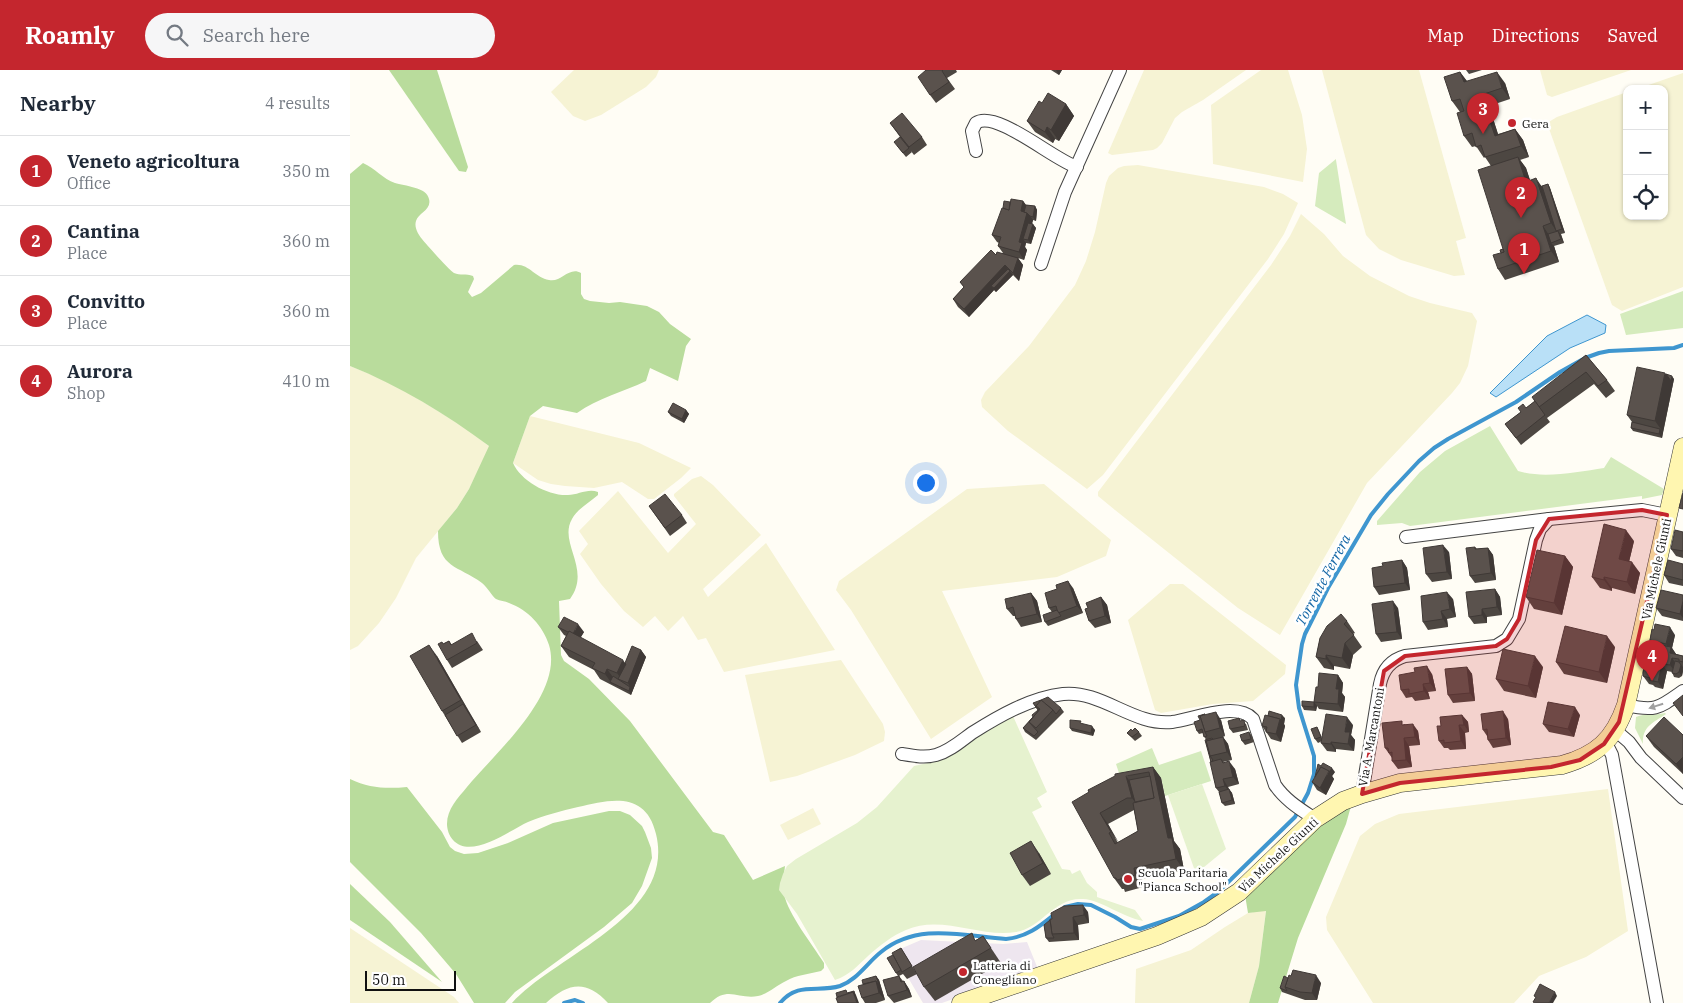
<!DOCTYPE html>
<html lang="en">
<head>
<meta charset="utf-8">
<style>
  :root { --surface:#fff; --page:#f6f6f7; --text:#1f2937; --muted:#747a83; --line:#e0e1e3; --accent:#c4262e }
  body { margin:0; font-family:"IBM Plex Serif",serif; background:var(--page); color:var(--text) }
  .controls { position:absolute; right:15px; top:15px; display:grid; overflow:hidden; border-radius:10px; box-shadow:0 1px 4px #0004 }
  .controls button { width:45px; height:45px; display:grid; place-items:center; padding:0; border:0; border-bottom:1px solid var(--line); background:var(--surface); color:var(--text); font:25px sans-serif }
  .scale { position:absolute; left:15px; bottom:12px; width:91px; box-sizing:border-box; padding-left:5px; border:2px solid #111; border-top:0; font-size:14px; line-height:18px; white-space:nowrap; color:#111; -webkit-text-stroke:4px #fff; paint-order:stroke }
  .you { position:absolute; left:575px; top:412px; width:18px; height:18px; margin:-12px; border:4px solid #fff; border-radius:50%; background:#1a73e8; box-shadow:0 0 0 8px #1a73e833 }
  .badge { display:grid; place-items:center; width:32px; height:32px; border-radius:50%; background:var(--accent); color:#fff; font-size:16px; font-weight:700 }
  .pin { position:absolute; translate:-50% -41px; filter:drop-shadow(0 1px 2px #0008) }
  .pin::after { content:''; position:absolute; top:26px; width:18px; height:15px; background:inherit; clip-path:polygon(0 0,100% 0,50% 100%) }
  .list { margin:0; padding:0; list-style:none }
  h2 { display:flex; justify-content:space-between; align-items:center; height:65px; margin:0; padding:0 20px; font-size:21px }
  h2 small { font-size:16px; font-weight:400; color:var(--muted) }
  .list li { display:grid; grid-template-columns:32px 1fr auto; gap:15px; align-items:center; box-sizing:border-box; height:70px; padding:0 20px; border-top:1px solid var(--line) }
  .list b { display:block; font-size:19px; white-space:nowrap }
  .list p { margin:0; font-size:16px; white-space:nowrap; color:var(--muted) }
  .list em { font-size:16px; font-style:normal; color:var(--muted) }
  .icon { flex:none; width:28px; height:28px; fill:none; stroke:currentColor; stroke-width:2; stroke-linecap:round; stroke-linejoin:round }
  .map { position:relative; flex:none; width:1333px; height:933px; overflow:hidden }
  header { display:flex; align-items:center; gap:30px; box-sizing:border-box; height:70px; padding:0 25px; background:var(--accent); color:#fff }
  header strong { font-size:24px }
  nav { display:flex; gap:28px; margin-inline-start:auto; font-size:18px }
  .search { width:350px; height:45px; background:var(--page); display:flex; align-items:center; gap:12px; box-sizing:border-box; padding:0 18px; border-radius:28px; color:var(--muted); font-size:19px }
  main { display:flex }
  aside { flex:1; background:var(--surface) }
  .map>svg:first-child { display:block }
  .industrial { fill:#eee6ef }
  .farmland { fill:#f6f3d4 }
  .green { fill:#d5ebbd }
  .forest { fill:#b9dc9c }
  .pitch { fill:#e6f2cf }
  .water { fill:#b9e0f7; stroke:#3f96cf }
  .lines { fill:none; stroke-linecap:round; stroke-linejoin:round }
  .stream { stroke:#3f96cf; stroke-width:4 }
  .street-casing { stroke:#444; stroke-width:14 }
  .secondary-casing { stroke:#333; stroke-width:19 }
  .street { stroke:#fff; stroke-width:12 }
  .secondary { stroke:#fff6b0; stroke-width:18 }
  .wall { fill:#4d4742; fill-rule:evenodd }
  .shaded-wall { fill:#3f3936 }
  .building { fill:#5a524d; stroke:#3f3936; fill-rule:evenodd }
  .oneway { fill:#a0a0a0 }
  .marked { fill:#c4262e; fill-opacity:0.2; stroke:#c4262e; stroke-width:4; stroke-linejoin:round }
  .poi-dot { fill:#c4262e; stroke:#fff; stroke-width:2 }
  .labels { text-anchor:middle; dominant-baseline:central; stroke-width:5; stroke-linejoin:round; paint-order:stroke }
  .poi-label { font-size:12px; fill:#111; stroke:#fff; text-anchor:start }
  .street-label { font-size:12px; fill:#111; stroke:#fff }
  .water-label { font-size:14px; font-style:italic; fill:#1768a6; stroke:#fff }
</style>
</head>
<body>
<header>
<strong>Roamly</strong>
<div class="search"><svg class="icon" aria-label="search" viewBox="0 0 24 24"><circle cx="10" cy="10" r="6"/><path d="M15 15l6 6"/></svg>Search here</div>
<nav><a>Map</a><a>Directions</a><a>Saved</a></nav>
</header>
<main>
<aside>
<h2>Nearby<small>4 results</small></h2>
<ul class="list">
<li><span class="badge">1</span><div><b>Veneto agricoltura</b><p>Office</p></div><em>350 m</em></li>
<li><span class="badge">2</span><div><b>Cantina</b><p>Place</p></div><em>360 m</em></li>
<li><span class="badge">3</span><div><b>Convitto</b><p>Place</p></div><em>360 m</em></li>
<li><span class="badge">4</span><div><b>Aurora</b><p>Shop</p></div><em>410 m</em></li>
</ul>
</aside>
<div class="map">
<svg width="1333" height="933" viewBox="0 0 1333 933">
  <rect width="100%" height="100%" fill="#fffdf5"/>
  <!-- industrial -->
  <polygon class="industrial" points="571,870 653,874 677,872 688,899 592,933 573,933 543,882"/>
  <!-- farmland -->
  <g class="farmland">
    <polygon points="224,0 309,0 306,7 296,17 251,45 235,51 223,46 201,22"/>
    <polygon points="794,0 896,0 853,30 832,42 825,48 812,73 807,78 803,80 762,85 758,83"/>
    <polygon points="911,0 938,0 952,45 957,79 953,112 863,94 861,35"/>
    <polygon points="972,0 1069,0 1116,168 1106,171 1115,205 1104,206 1051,190 1029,179 1016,165"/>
    <polygon points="1190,0 1281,0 1202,27 1197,25"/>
    <polygon points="1333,3 1333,217 1272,241 1262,235 1197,53 1207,47 1277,22 1277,146 1314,146 1314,19 1287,19"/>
    <polygon points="788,95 914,117 933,124 948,133 934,164 918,189 753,405 737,419 658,361 632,337 631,330 635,322 679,276 725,215 736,191 745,162 756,113 759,106 768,98 774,96"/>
    <polygon points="951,144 974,164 993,186 1020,206 1059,226 1080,233 1122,243 1127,251 1118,296 1110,313 1102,323 1017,413 930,565 888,538 765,440 748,426 748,422 921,195 940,166"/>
    <polygon points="0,296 27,307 62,325 117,359 140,377 119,419 107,438 66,488 46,528 29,553 8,576 0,580"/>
    <polygon points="180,346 289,373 341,398 331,408 304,429 298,429 272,412 244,418 215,416 201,414 188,410 163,393"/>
    <polygon points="351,406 363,415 411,465 353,519 358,527 416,473 485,580 374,602 356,568 348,570 333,546 318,561 305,546 293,557 274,541 251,514 230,484 238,474 229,461 268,421 318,483 346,454 324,426 324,424 342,409"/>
    <polygon points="694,414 761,470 756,486 707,507 592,521 642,627 581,669 501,540 486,520 489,511 617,419"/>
    <polygon points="820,514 833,514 936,595 935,604 903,631 863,634 811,643 805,640 778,550"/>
    <polygon points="491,590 533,654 535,662 534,671 505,685 447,706 420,712 395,605"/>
    <polygon points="1258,719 1278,861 1236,887 1189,906 1164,933 1023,933 977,860 976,847 1010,766 1025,754 1049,744"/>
    <polygon points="463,738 471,754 438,770 430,755"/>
    <polygon points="916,840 909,896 899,933 785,933 786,899 841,880 875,857 898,843"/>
    <polygon points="0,858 104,927 109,933 0,933"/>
  </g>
  <!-- green -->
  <g class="green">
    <polygon points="986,89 986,90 996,154 965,136 969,103"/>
    <polygon points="1333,221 1333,258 1276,265 1270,244"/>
    <path d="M1140,356L1168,401C1193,409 1228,402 1254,398L1261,387L1314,419L1312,425L1292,429V426L1060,456L1052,453L1027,455V451L1070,402L1095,381Z"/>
    <path d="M1315,643L1316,644C1303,653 1292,656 1293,674L1285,658L1286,647C1295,643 1306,646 1315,643Z"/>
    <polygon points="802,678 809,695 851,681 861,711 815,726 811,708 773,715 766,694"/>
  </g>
  <!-- forest -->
  <g class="forest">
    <polygon points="39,0 87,0 118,97 116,102 109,101"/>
    <path d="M13,93C25,98 33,109 45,113C54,116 77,117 79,129C82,140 68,143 66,151C64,157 68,164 72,169C76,174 99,200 104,203C110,206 116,203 123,206L124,209L118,222L122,227L131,223L164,195C179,193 185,208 199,210C211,213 219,196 231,203V224L234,229L240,231L259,233L270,232L297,236L309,242L320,254L341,269L336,276L328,311L300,298L296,311C273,322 248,328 227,343L193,336L180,346L163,393C171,411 198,426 218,425C228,425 238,418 248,422V425C239,433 227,439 222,449C208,473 242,499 220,529L209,531L211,585L214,591L239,609L280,651L363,762L374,765L403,810L435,796C434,805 432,814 434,824C438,844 462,874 474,893V898L471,901C459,904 446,905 436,911C427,915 418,924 408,926C389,930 378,915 360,933H258C236,909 218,913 196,933H162C206,884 326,846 306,764C296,721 261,729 228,737C211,741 195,745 178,752C160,760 121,790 103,770C99,766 97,759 97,754C97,739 108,728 117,717C145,683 214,624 199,575C193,556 178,540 159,533C155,531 150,531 146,529C142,526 138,518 132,513C108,495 88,499 88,461L107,438L119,419L139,376C96,344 50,316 0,296V104Z"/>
    <path d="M0,709C19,718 36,719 57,717L92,762L100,777L105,781L114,784L128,783L158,773L203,753L259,741H270L280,745L292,756L295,762L301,778L302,788L292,816L282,833L254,857L165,922L155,933H124L106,904L71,863L0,792Z"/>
    <path d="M1001,736L996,754L948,868L928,933H899L909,896L916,841L898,843L895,825C929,794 961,759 1001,736Z"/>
    <polygon points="0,814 40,852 92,912 0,850"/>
  </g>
  <!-- pitch -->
  <g class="pitch">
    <path d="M663,646L697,722L687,728L692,737L682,742L712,799L720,800L722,804L730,800L737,813L747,822V827L785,840L793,851C772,847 751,830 733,829C704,827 692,858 666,862C630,868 591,844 556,860C543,865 529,876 518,886C507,896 500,905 485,910L447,844L429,820L430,813L433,804L437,796L446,789L507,753L527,737L564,696L582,692L591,688Z"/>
    <polygon points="852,714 876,779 848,802 845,801 818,725"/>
  </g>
  <!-- water -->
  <polygon class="water" points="1237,245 1256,255 1255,263 1220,278 1146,327 1140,323 1197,266"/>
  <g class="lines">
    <!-- stream -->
    <g class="stream">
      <polyline points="715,837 728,834 741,835 765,847 781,857 790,859 829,846 854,832 868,822 945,747 958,723 964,704 964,686 949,638 946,615 952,574 955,564 978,518 1021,445 1038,424 1069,391 1084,378 1098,369 1166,332 1210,302 1235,288 1249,283 1259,281 1324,278 1333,275"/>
      <polyline points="214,933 225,930 233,933"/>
      <path d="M430,933C448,911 468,923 490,916C507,910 517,893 531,882C568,852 613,866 656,869C677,867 689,857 705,844"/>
    </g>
    <defs>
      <g id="street">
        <path d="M626,81L622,61L626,53C646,39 705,91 727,97"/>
        <polyline points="691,194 715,122 770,0"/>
        <polyline points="1056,467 1199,449 1292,440 1317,445"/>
        <path d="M1276,635C1306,642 1309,638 1333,621"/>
        <polyline points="1265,660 1279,672 1291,688 1333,728"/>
        <polyline points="1254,674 1259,679 1262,685 1307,933"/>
        <path d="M552,684C564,686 575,688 586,685C600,681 611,671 622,663C649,646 680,628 713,624C752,620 783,656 822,652C844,649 886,631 903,649L925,715C935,730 950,739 965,749"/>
        <path d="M1012,724L1030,614C1033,599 1041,590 1055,586L1146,576L1157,569L1169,549L1186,470L1190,459L1199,449"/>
      </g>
      <path id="secondary" d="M611,933L807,866L851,847L889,822L965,749L993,731L1012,724L1050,713L1212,695C1247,685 1264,670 1276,635L1333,377"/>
    </defs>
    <!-- street casing -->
    <use href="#street" class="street-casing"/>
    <!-- secondary casing -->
    <use href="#secondary" class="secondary-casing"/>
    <!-- street -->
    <use href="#street" class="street"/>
    <!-- secondary -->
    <use href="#secondary" class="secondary"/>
  </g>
  <!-- wall -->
  <g class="wall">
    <polygon points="576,0 606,0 607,2 597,8 605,19 586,33 580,25"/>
    <polygon points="701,0 712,0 709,5"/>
    <polygon points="1116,0 1132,0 1119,4"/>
    <polygon points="1110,2 1117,11 1155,13 1160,29 1139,36 1148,64 1165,59 1173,70 1179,87 1170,90 1176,98 1180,110 1192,116 1198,114 1200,118 1215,163 1211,164 1214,173 1204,176 1209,192 1155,210 1148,199 1151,183 1153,179 1141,96 1135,87 1134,88 1126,76 1122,77 1114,66 1110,42 1102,31"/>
    <polygon points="692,33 716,34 724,46 709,71 705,69 703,73 685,62 677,51"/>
    <polygon points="540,53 572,67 577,75 564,85 561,81 562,82 556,87 547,76 550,67"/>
    <polygon points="673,131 676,135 685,136 687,140 686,151 683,150 682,154 686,158 681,174 676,173 675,177 677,180 674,190 668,188 673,195 669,211 663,205 646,222 644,220 619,247 608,237 603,229 614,217 610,212 646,185 653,183 648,176 649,173 647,172 642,165 653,138 660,132"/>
    <polygon points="1236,285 1257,310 1265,321 1256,328 1244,314 1197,348 1200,352 1171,375 1155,354 1185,331"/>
    <polygon points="1316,304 1324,309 1312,368 1283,361 1281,358 1282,352 1277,345"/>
    <polygon points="336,340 339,344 334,353 321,346 318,342"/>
    <polygon points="299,436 332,445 337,453 320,466"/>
    <polygon points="1333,462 1333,488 1326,486 1321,479"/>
    <polygon points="1284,471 1279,492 1290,503 1285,524 1262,518 1262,521 1250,518 1242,507"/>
    <polygon points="1125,477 1127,479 1138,478 1143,485 1146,510 1125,513 1120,506"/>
    <polygon points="1099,482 1102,509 1082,512 1076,504"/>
    <polygon points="1215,486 1223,497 1212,545 1184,539 1176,527"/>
    <polygon points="1052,490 1057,498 1060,520 1029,525 1024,517 1033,496"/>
    <polygon points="1333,494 1333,516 1319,513 1314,505"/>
    <polygon points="723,518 733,543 698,556 695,552 702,542 699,538"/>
    <polygon points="1145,519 1150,527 1152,545 1137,547 1137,553 1124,554 1119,547"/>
    <polygon points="681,523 687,531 692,552 671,557 666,549 665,546 663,546 657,539"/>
    <polygon points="1333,525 1333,551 1312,546 1306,538"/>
    <polygon points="751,527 757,535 761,553 745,558 739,551 738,538"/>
    <polygon points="1103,529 1106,547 1097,549 1098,557 1078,560 1073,552"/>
    <polygon points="1048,538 1052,569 1031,572 1026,564"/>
    <polygon points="997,551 1005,563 1003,564 1012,577 1003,585 1000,599 984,596 984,600 974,598 966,587 970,568"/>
    <polygon points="208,557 234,562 230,568 275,593 291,580 296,587 281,625 250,609 244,600 219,587 211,576 216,566 214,565"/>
    <polygon points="1325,565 1322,578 1326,584 1333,586 1333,602 1332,606 1329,608 1324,607 1322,602 1317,601 1313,619 1305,617 1303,615 1299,614 1293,606 1296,591 1296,590 1301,573 1300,570"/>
    <polygon points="99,571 102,575 127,571 133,580 102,598 97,590 93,574"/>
    <polygon points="1265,577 1257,613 1214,604 1206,592"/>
    <polygon points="87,586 131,662 112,673 92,641"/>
    <polygon points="1117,597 1122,604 1125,631 1103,633 1098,625"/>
    <polygon points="1193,597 1186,628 1154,621 1146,609"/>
    <polygon points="1082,604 1086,621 1078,622 1080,629 1065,631 1062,627 1056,628 1051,620"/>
    <polygon points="988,605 993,613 992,623 995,627 993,642 969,639 967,636 966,641 954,640 952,636 964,632 968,617"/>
    <polygon points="683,633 711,638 714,642 686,670 675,662 673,658 683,647 688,640"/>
    <polygon points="1112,645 1118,652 1119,662 1115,663 1116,679 1100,680 1098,678 1094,678 1089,671 1091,656"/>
    <polygon points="1230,645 1224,667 1199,662 1193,654"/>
    <polygon points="935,648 934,654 935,656 931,672 921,669 912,656"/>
    <polygon points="1158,649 1161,675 1143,678 1138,670 1137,666 1133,660"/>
    <polygon points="850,650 871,650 875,666 873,667 878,674 882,690 873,692 885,699 889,714 878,717 879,719 882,723 885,734 875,736 872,733 869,722 866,718 856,670 853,663 849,664 847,661"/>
    <polygon points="891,651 896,654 898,660 883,663 880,659"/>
    <polygon points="732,654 745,660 743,666 722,661 720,658"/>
    <polygon points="1054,654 1068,661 1070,675 1059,676 1062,697 1048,699 1042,691 1042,688 1035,678"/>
    <polygon points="1003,655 1001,665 1005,670 1004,681 986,679 986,682 977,681 971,673 972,671 968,673 965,669 967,657 969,661 972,668"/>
    <polygon points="782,661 789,662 792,666 785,671 777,663"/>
    <polygon points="899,662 902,666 904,672 895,675 892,671"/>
    <polygon points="1333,665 1333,704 1304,677 1296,666"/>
    <path d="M803,697L811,708L824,771L830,779L834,800L792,809L793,817L775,822L774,819H772L764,808L738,720ZM784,740L788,761L768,773L758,754Z"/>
    <polygon points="985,702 982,706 984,709 976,725 967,720 962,712"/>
    <polygon points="689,783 701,804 680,816 672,805"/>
    <polygon points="738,842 739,853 728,855 729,870 699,872 696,868 694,855"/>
    <polygon points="633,866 651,893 585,931 574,917 626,870"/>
    <polygon points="551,878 567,904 557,909 553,904 549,906 553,911 554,911 559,919 562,927 544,933 538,926 548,906 546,903 543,885"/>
    <polygon points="526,906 529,910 535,930 526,933 515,933 512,928 513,914"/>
    <polygon points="938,908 971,913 967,930 955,930 932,922 930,918"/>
  </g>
  <!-- shaded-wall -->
  <g class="shaded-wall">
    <polygon points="706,0 712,0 709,5"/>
    <polygon points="1110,2 1118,13 1114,12"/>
    <polygon points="1147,2 1155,13 1160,29 1152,18"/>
    <polygon points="1131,25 1139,36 1152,77 1145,66"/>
    <polygon points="716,34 724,46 709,71 701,60"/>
    <polygon points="697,57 705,69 703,73 695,62"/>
    <polygon points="1165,59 1173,70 1179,87 1171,76"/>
    <polygon points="1168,87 1176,98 1184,123 1176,112"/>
    <polygon points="1186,108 1194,120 1209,165 1201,153"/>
    <polygon points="1198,114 1200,118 1215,163 1212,159"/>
    <polygon points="673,131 679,139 678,143 683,150 677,170 673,169 676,173 675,177 677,180 674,190 669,182 671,141"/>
    <polygon points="685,136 687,140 686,151 683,147"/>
    <polygon points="683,154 686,158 681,174 678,170"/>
    <polygon points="1193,156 1201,168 1201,173 1204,176 1209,192 1201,181"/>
    <polygon points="1208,161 1211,165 1214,173 1211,169"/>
    <polygon points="668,188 673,195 669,211 663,203"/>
    <polygon points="655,195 663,205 646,222 641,216 644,220 619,247 614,239"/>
    <polygon points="1315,303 1321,311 1322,306 1324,309 1313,362 1305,351"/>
    <polygon points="336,340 339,344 334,353 332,349"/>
    <polygon points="1310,359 1313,362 1312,368 1309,364"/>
    <polygon points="1276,460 1284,471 1277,500 1269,489"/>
    <polygon points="1093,475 1099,482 1102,509 1097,502"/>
    <polygon points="1138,478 1143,485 1146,510 1141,503"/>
    <polygon points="1215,486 1223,497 1212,545 1204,533"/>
    <polygon points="1052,490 1057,498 1060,520 1055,513"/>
    <polygon points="1282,492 1290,503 1285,524 1277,512"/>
    <polygon points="1254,507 1262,518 1262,521 1254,510"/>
    <polygon points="718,511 723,518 733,543 727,536"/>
    <polygon points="1145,519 1150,527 1152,545 1147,537"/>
    <polygon points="1097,522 1103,529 1106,547 1100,539"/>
    <polygon points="681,523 687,531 692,552 687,544"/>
    <polygon points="751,527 757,535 761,553 755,546"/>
    <polygon points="1043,531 1048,538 1052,569 1047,562"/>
    <polygon points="1333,531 1333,548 1330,544"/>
    <polygon points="1132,539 1137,547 1137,553 1132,545"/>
    <polygon points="1091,541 1097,549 1098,557 1093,549"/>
    <polygon points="228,554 234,562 228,572 223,565"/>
    <polygon points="1320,557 1325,565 1322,578 1326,584 1320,583 1320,580 1316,574"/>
    <polygon points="1257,566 1265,577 1257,613 1249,602"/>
    <polygon points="995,573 1003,585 1000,599 992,588"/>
    <polygon points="79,575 87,586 119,642 111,630"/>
    <polygon points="291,580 296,587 281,625 279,621 280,617 278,613"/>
    <polygon points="976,585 984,596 984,600 976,589"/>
    <polygon points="1185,586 1193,597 1186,628 1178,616"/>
    <polygon points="1322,588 1327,595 1326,603 1320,595"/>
    <polygon points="273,590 281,602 272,610 267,603"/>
    <polygon points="1312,594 1317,601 1313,619 1308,612"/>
    <polygon points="1331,595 1333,597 1332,606 1329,602"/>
    <polygon points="1077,596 1082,604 1086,621 1080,613"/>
    <polygon points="1117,597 1122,604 1125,631 1120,623"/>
    <polygon points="257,599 265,610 260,612 263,615 255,604"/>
    <polygon points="988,605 993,613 992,623 995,627 993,642 988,634 986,619"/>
    <polygon points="1073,614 1078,622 1080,629 1074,621"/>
    <polygon points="964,632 967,636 966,641 964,637"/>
    <polygon points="113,634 119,642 131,662 126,655"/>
    <polygon points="1225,637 1230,645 1224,667 1218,659"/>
    <polygon points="1153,641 1158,649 1161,675 1156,668"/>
    <polygon points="866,642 871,650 875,666 870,658"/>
    <polygon points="932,645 935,648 934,654 935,656 931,672 926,664 930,649"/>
    <polygon points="1112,645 1118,652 1119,662 1114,655"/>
    <polygon points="997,647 1003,655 1001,665 1005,670 1004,681 998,674 995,662"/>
    <polygon points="1063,654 1068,661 1070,675 1065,667"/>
    <polygon points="1109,655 1115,663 1116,679 1111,671"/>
    <polygon points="742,656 745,660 743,666 741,663"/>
    <polygon points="873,667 878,674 882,690 877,682"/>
    <polygon points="1054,668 1059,676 1062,697 1056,690"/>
    <polygon points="981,672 986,679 986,682 981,674"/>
    <polygon points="1333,687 1333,704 1326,694"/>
    <polygon points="879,691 885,699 889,714 883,707"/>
    <polygon points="803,697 811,708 824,771 830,779 834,800 826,789 818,768"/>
    <polygon points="982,698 985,702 982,706 984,709 976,725 970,718 979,701"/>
    <polygon points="776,706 784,717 788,736 782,728"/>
    <polygon points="873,709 878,717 880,723 875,716"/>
    <polygon points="879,719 882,723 885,734 882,730"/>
    <polygon points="750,743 758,754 769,773 761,762"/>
    <polygon points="681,771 689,783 701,804 693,793"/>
    <polygon points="784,798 792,809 793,817 785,805"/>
    <polygon points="733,835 738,842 739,853 734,845"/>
    <polygon points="723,847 728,855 729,870 724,863"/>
    <polygon points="966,905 971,913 967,930 962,923"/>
    <polygon points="526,906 529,910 535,930 529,923 526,911"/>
    <polygon points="554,911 559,919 562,927 557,920"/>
    <polygon points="504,921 506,925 509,933 507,933 503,922"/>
    <polygon points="1205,922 1207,926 1203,933 1199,933"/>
  </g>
  <!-- building -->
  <g class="building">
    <polygon points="576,0 593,0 592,1 599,12 580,25 568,7"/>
    <polygon points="1110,2 1114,12 1147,2 1152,18 1131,25 1145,66 1165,59 1171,76 1135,87 1131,75 1126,77 1122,63 1114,66 1107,43 1114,41 1110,29 1102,31 1094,7"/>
    <polygon points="698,23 716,34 701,60 697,57 695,62 677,51 689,31 692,33"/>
    <polygon points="552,43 572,67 559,77 540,53"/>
    <polygon points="550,67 559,78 553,83 544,72"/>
    <polygon points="1168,87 1176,112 1186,108 1201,153 1193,156 1201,181 1148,199 1143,185 1154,182 1128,100"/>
    <polygon points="1198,114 1212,159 1206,161 1192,116"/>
    <polygon points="661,129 673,131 671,141 677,143 669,172 672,173 669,182 648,176 651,167 642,165 652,138 659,140"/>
    <polygon points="654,131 660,132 659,140 653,138"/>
    <polygon points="676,135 685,136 683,147 680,146 677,143 674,142"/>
    <polygon points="678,153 683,154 678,170 673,169"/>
    <polygon points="1208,161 1211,169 1201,173 1198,164"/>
    <polygon points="1153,179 1154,182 1151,183 1150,180"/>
    <polygon points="641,180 646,185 647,182 668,188 663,203 655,195 614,239 603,229 614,217 610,212"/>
    <polygon points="658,199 660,201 644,218 641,216"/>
    <polygon points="1236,285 1257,310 1248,316 1236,302 1189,337 1182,327"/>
    <polygon points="1287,297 1315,303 1305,351 1277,345"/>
    <polygon points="1316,304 1322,306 1321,311"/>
    <polygon points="1185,331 1195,345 1166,368 1155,354 1171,342 1168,338 1173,334 1176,338"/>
    <polygon points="323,333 336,340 332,349 318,342"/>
    <polygon points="1282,352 1310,359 1309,364 1281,358"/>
    <polygon points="1333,423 1333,439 1329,438"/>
    <polygon points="315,424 332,445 315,458 299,436"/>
    <polygon points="1254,454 1276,460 1269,489 1282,492 1277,512 1254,507 1254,510 1242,507"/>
    <polygon points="1325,460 1333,462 1333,481 1321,479"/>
    <polygon points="1093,475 1097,502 1076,504 1073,478"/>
    <polygon points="1125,477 1125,479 1138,478 1141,503 1120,506 1116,478"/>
    <polygon points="1187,480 1215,486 1204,533 1176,527"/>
    <polygon points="1052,490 1055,513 1024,517 1022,498 1033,496 1032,493"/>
    <polygon points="1318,490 1333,494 1333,510 1314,505"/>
    <polygon points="718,511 727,536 708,543 706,536 699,538 695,523 707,519 706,515"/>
    <polygon points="1145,519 1147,537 1132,539 1132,545 1119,547 1116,522"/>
    <polygon points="1311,520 1333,525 1333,531 1330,544 1306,538"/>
    <polygon points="1097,522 1100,539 1091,541 1093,549 1073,552 1071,526"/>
    <polygon points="681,523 687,544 666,549 663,537 657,539 655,529"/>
    <polygon points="751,527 755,546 739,551 735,539 738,538 736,533"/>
    <polygon points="1043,531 1047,562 1026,564 1022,534"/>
    <polygon points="707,540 711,546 695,552 693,545"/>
    <polygon points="991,544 997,551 994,554 1004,565 995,573 992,588 976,585 976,589 966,587 970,568 977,556"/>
    <polygon points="214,547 228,554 223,564 219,561 218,562 208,557"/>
    <polygon points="1305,554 1320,557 1316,574 1300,570 1302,559 1304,560"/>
    <polygon points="1215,556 1257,566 1249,602 1206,592"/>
    <polygon points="219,561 273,590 267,603 257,599 255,604 242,598 245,593 211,576"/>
    <polygon points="122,563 127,573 97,590 88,574 92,572 93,574 99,571 101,575"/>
    <polygon points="1300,573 1321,577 1320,583 1333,586 1333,592 1329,591 1329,589 1322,588 1320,595 1312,594 1308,612 1299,610 1300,608 1293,606 1294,596 1297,590 1296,590"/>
    <polygon points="79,575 111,630 92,641 60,586"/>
    <polygon points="282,576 291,580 278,613 268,609 276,594 275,593"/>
    <polygon points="1153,579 1185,586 1178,616 1146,609"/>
    <polygon points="1325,591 1329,592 1331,595 1329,602 1326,604 1322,603"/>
    <polygon points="1077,596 1080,613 1073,614 1074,621 1059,624 1059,619 1051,620 1049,605 1065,602 1064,598"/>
    <polygon points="1117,597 1120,623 1098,625 1095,599"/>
    <polygon points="969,603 988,605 986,619 989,619 988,634 964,632 966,617 968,617"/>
    <polygon points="263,606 280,617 279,621 260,612"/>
    <polygon points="1333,625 1333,646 1323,633"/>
    <polygon points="698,627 711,638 706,644 703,640 691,630"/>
    <polygon points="691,630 703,640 686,658 679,652 690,639 686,636"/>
    <polygon points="691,630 686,636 689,640 679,652 688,662 684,666 673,658 683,647 682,645 688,640 683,633"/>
    <polygon points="952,631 964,632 964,637 952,636"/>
    <polygon points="1198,632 1225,637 1218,659 1193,654"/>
    <polygon points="113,634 126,655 107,666 95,645"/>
    <polygon points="919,641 932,645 931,650 930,649 918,646"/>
    <polygon points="1153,641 1156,668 1138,670 1137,659 1133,660 1131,644"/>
    <polygon points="866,642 870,658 855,662 850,646"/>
    <polygon points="855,644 850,646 855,662 857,666 854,667 852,659 847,661 844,652 850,650 848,646"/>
    <polygon points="976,644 997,647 995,662 1000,662 998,674 981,672 981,674 971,673"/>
    <polygon points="915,645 930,649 926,664 916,662 917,657 912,656"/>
    <polygon points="1112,645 1114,655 1109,655 1111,671 1094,673 1094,670 1089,671 1087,656 1091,656 1090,647"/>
    <polygon points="1314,647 1333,665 1333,687 1326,694 1296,666"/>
    <polygon points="889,648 890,651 894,650 895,656 880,659 878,651"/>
    <polygon points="720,650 731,651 730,653 742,656 741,663 720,658"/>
    <polygon points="1052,651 1052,655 1063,654 1065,667 1054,668 1056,690 1042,691 1042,682 1039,683 1038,678 1035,678 1032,653"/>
    <polygon points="967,657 971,667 965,669 961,659"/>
    <polygon points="785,658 789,662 782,667 777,663 781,659 782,661"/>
    <polygon points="899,662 901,669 892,671 890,665"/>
    <polygon points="873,667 877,682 860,686 856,671"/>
    <polygon points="862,668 863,669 856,671 860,686 863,690 861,692 855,670"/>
    <polygon points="871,689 873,693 879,691 883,707 873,709 875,716 866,718 860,692"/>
    <polygon points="973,693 982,698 979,702 971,697 965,707 968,694 971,696"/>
    <path d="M803,697L818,768H822L826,789L784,798L785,805L767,810L766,808H764L722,732L739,722L738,720L765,706V704ZM799,702L804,728L783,733L788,761L765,774L759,763L761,762L750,743L777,728H782L776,706Z"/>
    <polygon points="971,697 979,701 970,718 962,712"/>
    <polygon points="800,706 804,728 785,732 779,710"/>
    <polygon points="879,719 882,730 872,733 869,722"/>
    <polygon points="681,771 693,793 672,805 660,783"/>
    <polygon points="733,835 734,845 723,847 724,863 702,864 700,849 702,849 701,843 714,836"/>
    <polygon points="700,850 702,864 704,868 696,868 694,855"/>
    <polygon points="622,863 625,871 633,866 641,878 574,917 563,897"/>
    <polygon points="551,878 562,896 552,902 542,883"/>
    <polygon points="543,885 551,900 546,903 537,888"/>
    <polygon points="943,900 966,905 962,923 950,922 935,917 939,905 941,906"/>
    <polygon points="526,906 529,915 526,911 513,914 512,910"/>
    <polygon points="549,906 551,912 554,911 557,920 538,926 533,910"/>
    <polygon points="934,906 938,908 935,917 937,921 930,918"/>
    <polygon points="526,911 529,923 512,928 508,916"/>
    <polygon points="1190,914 1205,922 1199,933 1185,933 1183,932 1186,927 1184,926"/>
    <polygon points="496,920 497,923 504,921 505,926 503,922 487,927 486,923"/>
    <polygon points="503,922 507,933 488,933 486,928"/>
  </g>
  <!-- one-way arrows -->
  <defs><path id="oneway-solid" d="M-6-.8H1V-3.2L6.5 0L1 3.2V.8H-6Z" transform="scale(1.25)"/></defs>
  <use class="oneway" href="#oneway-solid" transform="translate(1306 636) rotate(163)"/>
  <!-- marked area -->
  <path class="marked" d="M1292,440L1317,445L1269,652L1254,674L1230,690L1201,697L1050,713L1012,724L1034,601L1055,586L1146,576L1157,569L1169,549L1186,470L1199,449Z"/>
  <!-- markers -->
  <g class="poi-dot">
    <circle cx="1162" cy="53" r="5"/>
    <circle cx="778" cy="809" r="5"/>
    <circle cx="613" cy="902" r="5"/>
  </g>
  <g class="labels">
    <!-- poi labels -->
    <g class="poi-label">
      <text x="1172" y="53">Gera</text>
      <text x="788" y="802">Scuola Paritaria<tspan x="788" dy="14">"Pianca School"</tspan></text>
      <text x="623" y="895">Latteria di<tspan x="623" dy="14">Conegliano</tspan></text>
    </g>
    <!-- street labels -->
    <g class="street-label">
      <text transform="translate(1306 499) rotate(-78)">Via Michele Giunti</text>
      <text transform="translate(1021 667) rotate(-80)">Via A. Marcantoni</text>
      <text transform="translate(928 785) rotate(-43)">Via Michele Giunti</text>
    </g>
    <!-- water labels -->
    <g class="water-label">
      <text transform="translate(973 510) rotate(-62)">Torrente Ferrera</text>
    </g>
  </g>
</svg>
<div class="controls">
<button>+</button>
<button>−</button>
<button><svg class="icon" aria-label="locate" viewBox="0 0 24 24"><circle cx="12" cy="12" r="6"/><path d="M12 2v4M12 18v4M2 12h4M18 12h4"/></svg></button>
</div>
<div class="scale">50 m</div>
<div class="you"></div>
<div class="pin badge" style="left:1174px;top:204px">1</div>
<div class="pin badge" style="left:1171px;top:148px">2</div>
<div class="pin badge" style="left:1133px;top:64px">3</div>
<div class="pin badge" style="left:1302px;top:611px">4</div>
</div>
</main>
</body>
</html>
